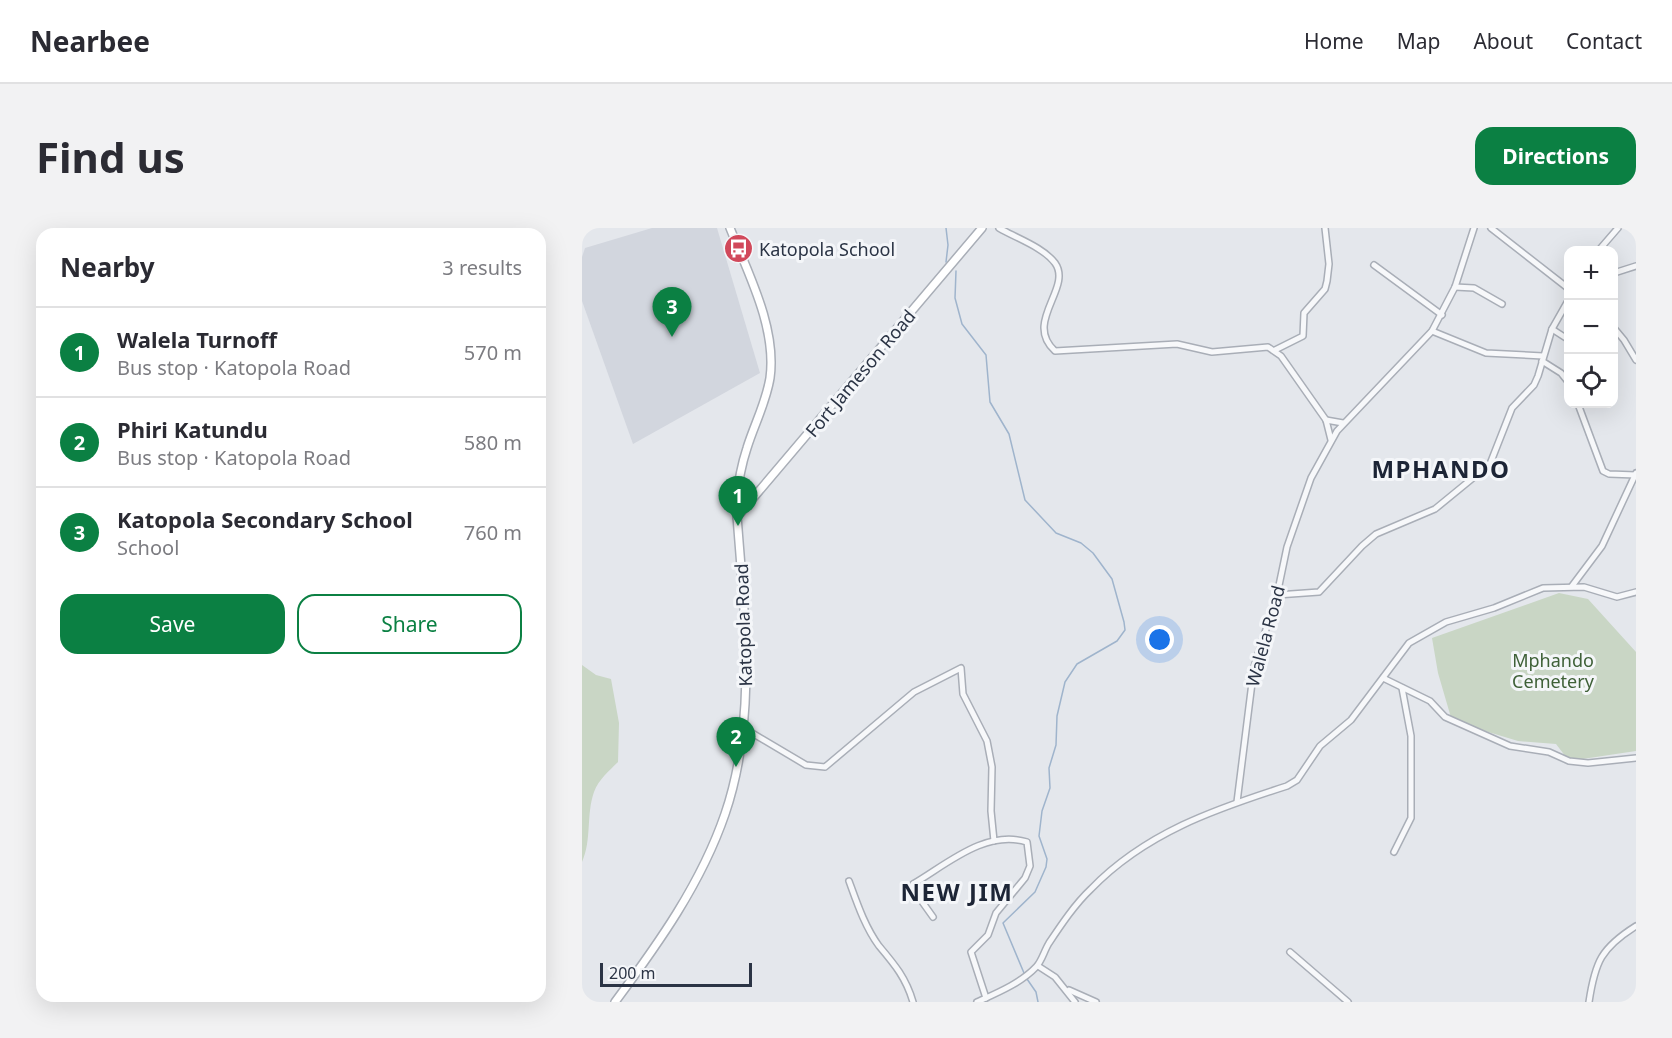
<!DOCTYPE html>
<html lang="en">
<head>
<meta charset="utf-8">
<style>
  :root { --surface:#fff; --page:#f2f2f3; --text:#2b2b33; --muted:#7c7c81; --line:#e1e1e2; --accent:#0b8043 }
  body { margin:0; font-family:"Noto Sans",sans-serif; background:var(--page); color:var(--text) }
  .controls { position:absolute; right:18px; top:18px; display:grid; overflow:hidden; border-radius:12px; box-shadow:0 6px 24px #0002 }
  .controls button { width:54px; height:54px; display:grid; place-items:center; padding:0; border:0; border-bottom:2px solid var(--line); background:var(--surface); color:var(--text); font:30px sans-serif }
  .scale { position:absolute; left:18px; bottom:15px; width:152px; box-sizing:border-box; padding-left:6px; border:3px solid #2b3445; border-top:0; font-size:16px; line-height:21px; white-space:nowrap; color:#2b3445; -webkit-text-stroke:4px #f4f6f9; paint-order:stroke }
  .you { position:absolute; left:578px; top:412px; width:21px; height:21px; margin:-15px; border:4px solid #fff; border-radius:50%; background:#1a73e8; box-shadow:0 0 0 9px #1a73e833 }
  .badge { display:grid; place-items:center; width:39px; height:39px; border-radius:50%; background:var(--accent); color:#fff; font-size:20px; font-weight:700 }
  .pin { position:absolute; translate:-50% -50px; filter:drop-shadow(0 2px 3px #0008) }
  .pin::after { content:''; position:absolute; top:32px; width:21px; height:18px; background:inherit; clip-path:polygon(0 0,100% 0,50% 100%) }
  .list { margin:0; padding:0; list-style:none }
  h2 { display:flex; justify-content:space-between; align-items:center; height:78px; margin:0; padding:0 24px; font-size:26px }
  h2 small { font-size:20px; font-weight:400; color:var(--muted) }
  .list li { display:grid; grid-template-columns:39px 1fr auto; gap:18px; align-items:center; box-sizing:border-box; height:90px; padding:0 24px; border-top:2px solid var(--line) }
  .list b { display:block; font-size:22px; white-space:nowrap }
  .list p { margin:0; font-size:20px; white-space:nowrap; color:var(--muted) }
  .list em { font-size:20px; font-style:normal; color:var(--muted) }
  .actions { display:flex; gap:12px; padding:18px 24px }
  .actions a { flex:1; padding:14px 0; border:2px solid var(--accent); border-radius:18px; text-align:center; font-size:21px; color:var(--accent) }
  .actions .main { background:var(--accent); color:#fff }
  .icon { flex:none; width:33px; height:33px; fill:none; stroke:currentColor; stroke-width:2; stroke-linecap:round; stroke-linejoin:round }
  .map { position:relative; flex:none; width:1054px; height:774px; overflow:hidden; border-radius:18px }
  header { display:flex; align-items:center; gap:36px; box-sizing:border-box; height:84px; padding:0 30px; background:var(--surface); border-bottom:2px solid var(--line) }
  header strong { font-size:28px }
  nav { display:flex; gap:33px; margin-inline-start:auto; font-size:21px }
  .intro { display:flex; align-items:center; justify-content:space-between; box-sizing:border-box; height:144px; padding:0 36px }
  h1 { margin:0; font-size:42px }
  .button { padding:15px 27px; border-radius:18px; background:var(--accent); color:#fff; font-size:21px; font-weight:700 }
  main { display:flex; gap:36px; padding:0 36px }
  aside { flex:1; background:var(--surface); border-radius:18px; box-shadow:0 6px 24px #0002 }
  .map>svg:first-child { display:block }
  .built { fill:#d2d6de }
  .green { fill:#c9d6c5 }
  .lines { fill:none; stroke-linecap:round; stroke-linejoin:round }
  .stream { stroke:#9fb4cc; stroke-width:1.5 }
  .street-casing { stroke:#a9aeb7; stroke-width:8 }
  .secondary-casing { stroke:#a9aeb7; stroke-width:10 }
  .street { stroke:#f7f8fa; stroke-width:5 }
  .secondary { stroke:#fff; stroke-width:7 }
  .labels { text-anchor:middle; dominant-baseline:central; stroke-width:6; stroke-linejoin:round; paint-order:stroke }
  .poi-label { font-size:18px; fill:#2b3445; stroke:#f4f6f9; text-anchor:start }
  .street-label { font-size:18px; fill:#2b3445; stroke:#f4f6f9 }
  .park-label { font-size:18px; fill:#3f6138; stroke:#f4f6f9 }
  .district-label { font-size:24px; font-weight:bold; letter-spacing:1.5px; fill:#1d2536; stroke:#f4f6f9 }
</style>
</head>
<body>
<header>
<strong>Nearbee</strong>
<nav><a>Home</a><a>Map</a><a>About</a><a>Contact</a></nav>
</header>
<div class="intro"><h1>Find us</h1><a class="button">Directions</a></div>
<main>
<aside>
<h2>Nearby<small>3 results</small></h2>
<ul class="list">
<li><span class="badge">1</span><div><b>Walela Turnoff</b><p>Bus stop · Katopola Road</p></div><em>570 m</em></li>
<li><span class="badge">2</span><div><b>Phiri Katundu</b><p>Bus stop · Katopola Road</p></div><em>580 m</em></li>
<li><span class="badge">3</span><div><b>Katopola Secondary School</b><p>School</p></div><em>760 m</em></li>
</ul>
<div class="actions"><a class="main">Save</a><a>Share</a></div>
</aside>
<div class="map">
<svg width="1054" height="774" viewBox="0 0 1054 774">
  <rect width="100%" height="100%" fill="#e4e7ec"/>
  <!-- built -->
  <polygon class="built" points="70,0 135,0 178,145 51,216 0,73 0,29 3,20"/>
  <!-- green -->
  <g class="green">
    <polygon points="977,365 1006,371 1054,424 1054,523 987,533 974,516 936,513 870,493 856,445 850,410"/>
    <path d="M0,437L14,447L29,451L37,495L36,534C27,543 17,551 12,564C4,586 10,612 0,634Z"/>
  </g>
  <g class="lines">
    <!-- stream -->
    <g class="stream">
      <polyline points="364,34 366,17 364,0"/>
      <polyline points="374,43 373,70 380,96 404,127 408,174 427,206 443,272 474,305 499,315 511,325 530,351 542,394 543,402 535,413 495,436 483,454 475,488 474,517 467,540 468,560 460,583 457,608 465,631 464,639 453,664 421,695 442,745"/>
      <polyline points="445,751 454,764 456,774"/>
    </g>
    <defs>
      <g id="street">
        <path d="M417,0C434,10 461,19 473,35C491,60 441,94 473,123L595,116L630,124L686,119L699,128L744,192L749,212"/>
        <polyline points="909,0 987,61"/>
        <polyline points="1017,22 1036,0"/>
        <polyline points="792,37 860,87"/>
        <polyline points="1032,45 1054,38"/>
        <polyline points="873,59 892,60 920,76"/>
        <polyline points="1032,100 1042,112 1054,132"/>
        <polyline points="970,101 987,112"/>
        <polyline points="850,103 904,125 961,128"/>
        <polyline points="693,122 721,108 722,85 743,61 745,53 747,36 743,0"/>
        <polyline points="960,133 979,145 987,155"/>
        <polyline points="996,176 1021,243 1027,246 1054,247"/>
        <polyline points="744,192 761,195"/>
        <polyline points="990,358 1020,318 1054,245"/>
        <polyline points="695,367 737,364 780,318 794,306 853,281 908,236 930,180 952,157 956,148 970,101 987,71"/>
        <polyline points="801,450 848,473 863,489 928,518 967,524 987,533 1006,535 1054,530"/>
        <polyline points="160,499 224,537 243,539 332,464 379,440 381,466 405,513 410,539 409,583 412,613"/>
        <polyline points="655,574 672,439 695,367 705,319 729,250 755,203 850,103 873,59 892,0"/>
        <polyline points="812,624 829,590 829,508 820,460"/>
        <path d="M267,653C275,675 283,699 297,718C313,737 324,750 331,774"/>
        <path d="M351,689L331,661V656C364,637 403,601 445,614L448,638L443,650L414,685L406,707L389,724L404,770"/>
        <polyline points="708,724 766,774"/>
        <polyline points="456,738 473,749 493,774"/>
        <polyline points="487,762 514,774"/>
        <path d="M395,774C415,765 439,755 454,739C460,733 462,723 467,715C479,697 493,676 509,661C563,605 633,581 705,558L715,552L738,518L769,492L827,415L864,394L912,380L961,360L1002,359L1035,369L1054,364"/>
        <path d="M1007,774C1013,734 1019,720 1054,698"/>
      </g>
      <g id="secondary">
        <polyline points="155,289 400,0"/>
        <path d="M33,774C76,716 119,656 143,586C177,487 161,377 154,274C156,256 159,238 165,220C172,197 184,175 188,150C195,100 166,45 148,0"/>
      </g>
    </defs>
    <!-- street casing -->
    <use href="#street" class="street-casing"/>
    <!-- secondary casing -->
    <use href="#secondary" class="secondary-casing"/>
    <!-- street -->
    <use href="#street" class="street"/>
    <!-- secondary -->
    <use href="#secondary" class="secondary"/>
  </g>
  <!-- icons -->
  <defs>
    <symbol id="bus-disc" viewBox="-11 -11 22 22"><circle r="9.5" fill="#d1495b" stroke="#f4f6f9"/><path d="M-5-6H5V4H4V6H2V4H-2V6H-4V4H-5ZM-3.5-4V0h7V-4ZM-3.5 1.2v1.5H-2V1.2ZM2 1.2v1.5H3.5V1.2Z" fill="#fff"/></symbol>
  </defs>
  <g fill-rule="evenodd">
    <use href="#bus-disc" x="140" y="4" width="33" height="33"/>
  </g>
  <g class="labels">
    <!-- poi labels -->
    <g class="poi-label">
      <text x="177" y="21">Katopola School</text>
    </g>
    <!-- street labels -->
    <g class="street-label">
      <text transform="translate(278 145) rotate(-50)">Fort Jameson Road</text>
      <text transform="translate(161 397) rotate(-92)">Katopola Road</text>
      <text transform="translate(683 408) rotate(-75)">Walela Road</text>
    </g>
    <!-- park labels -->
    <g class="park-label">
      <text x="971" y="432">Mphando<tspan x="971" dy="21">Cemetery</tspan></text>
    </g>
    <!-- district labels -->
    <g class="district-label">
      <text x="859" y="240">MPHANDO</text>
      <text x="375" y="663">NEW JIM</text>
    </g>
  </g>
</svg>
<div class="controls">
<button>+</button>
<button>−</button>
<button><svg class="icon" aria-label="locate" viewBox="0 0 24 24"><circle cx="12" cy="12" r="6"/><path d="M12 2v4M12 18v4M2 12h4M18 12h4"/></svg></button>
</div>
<div class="scale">200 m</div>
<div class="you"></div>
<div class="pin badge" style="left:156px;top:298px">1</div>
<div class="pin badge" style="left:154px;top:539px">2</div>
<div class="pin badge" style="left:90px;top:109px">3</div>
</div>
</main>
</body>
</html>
